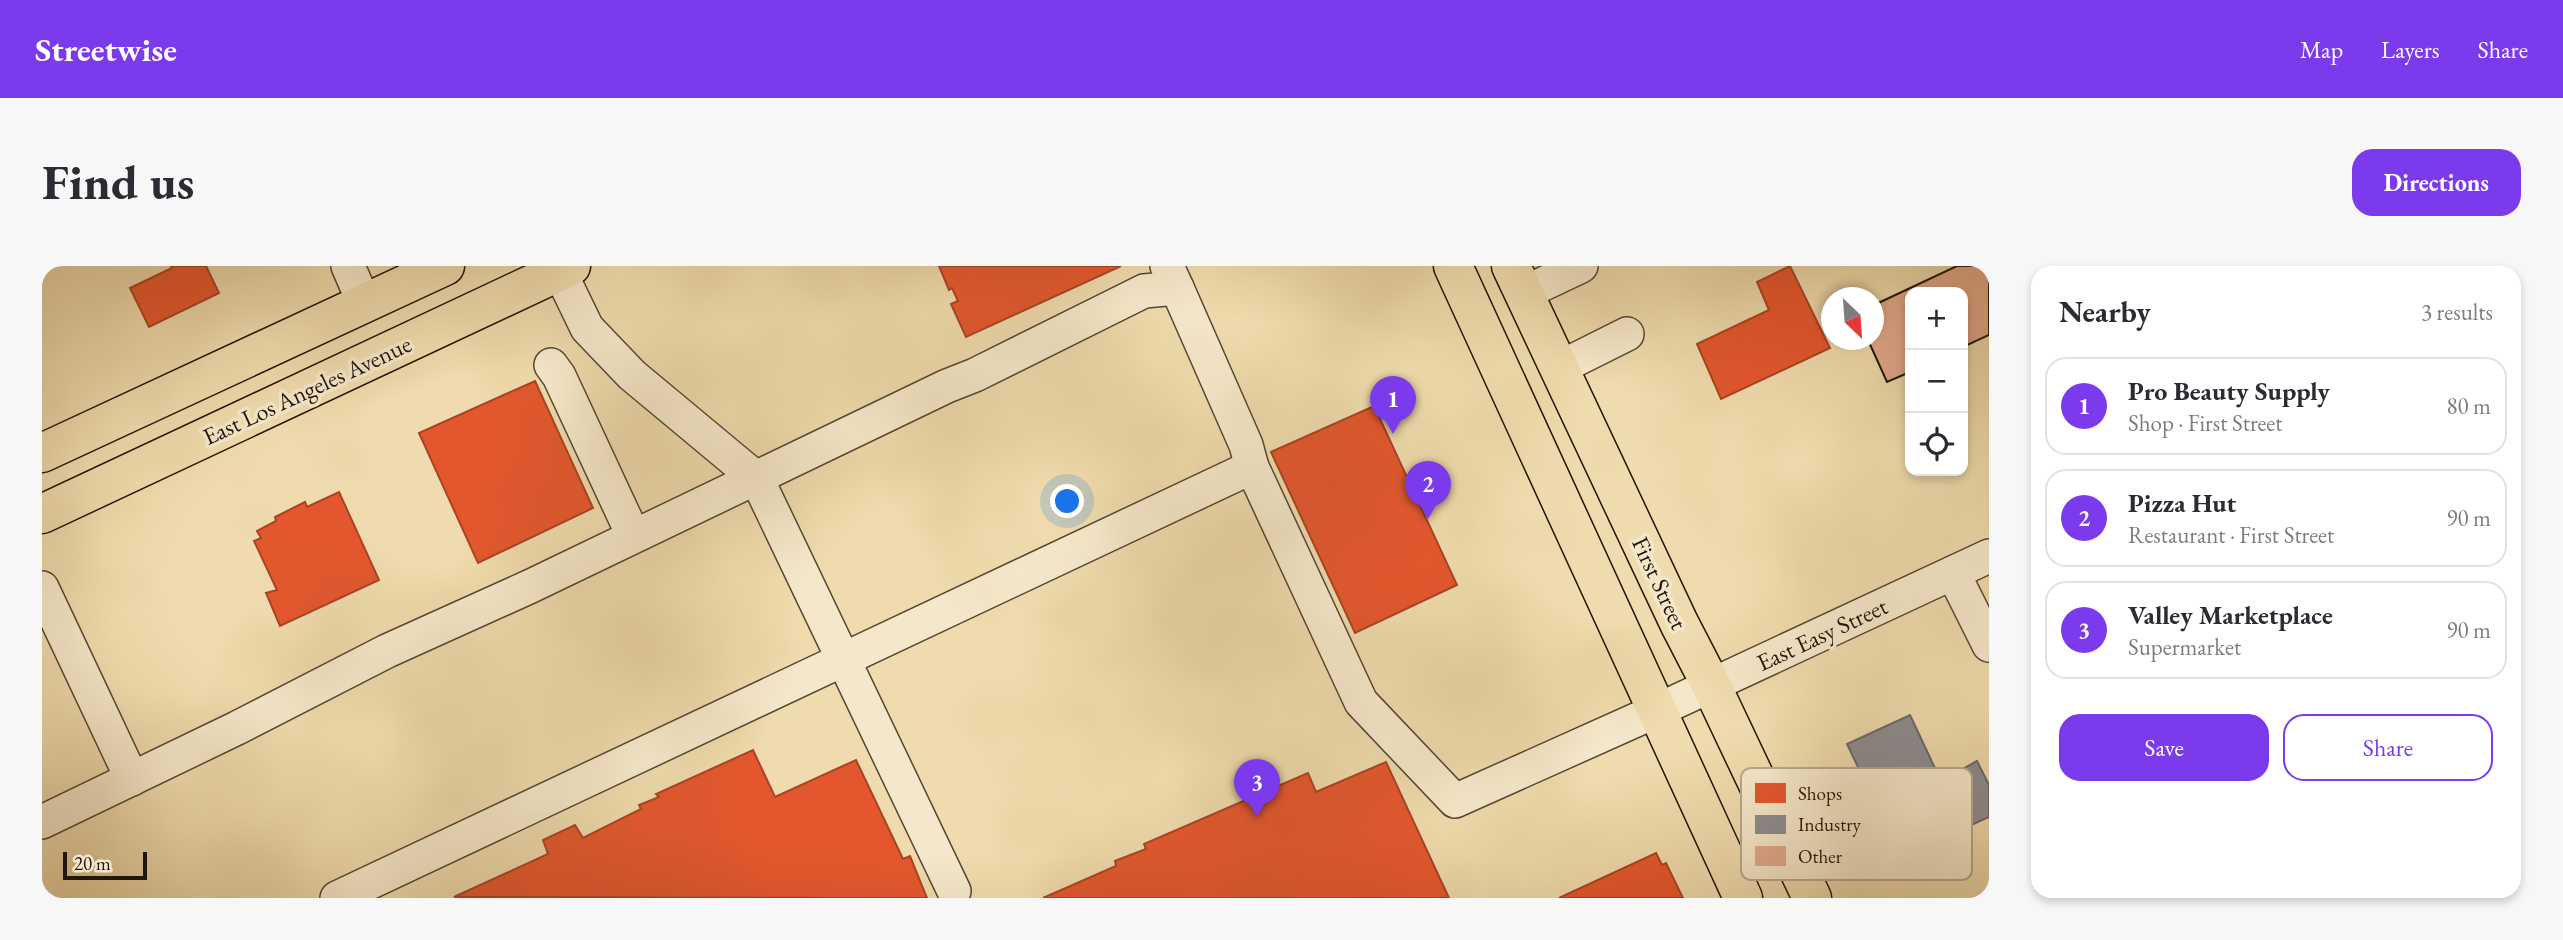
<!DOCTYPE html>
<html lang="en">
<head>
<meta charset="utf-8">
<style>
  :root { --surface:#fff; --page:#f7f7f7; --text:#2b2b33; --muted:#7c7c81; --line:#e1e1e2; --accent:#7c3aed }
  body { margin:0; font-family:"EB Garamond",serif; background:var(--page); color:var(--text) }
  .controls { position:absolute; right:21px; top:21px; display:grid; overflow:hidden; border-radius:14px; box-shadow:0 4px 10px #0003 }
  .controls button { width:63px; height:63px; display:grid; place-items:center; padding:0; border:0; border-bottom:2px solid var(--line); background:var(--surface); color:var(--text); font:35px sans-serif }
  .compass { position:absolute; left:1779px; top:21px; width:63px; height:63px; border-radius:50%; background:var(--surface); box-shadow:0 4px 10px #0003; rotate:155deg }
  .scale { position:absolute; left:21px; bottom:18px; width:84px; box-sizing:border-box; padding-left:7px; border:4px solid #221509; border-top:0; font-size:19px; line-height:24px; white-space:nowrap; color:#221509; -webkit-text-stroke:5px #f5e8ca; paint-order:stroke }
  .you { position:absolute; left:1026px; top:236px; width:24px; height:24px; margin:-18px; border:5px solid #fff; border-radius:50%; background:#1a73e8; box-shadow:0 0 0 10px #1a73e833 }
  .badge { display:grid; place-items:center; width:46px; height:46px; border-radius:50%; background:var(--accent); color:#fff; font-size:23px; font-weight:700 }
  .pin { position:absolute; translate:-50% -58px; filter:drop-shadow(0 2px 4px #0008) }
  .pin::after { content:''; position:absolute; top:37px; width:24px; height:21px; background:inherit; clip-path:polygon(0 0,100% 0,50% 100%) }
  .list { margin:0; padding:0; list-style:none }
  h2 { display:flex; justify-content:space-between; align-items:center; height:91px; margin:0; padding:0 28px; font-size:30px }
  h2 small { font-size:23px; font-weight:400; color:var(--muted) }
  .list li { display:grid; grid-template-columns:46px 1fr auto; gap:21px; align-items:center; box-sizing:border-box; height:98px; margin:0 14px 14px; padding:0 14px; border:2px solid var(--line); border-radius:21px }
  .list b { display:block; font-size:26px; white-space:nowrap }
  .list p { margin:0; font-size:23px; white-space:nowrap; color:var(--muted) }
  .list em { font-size:23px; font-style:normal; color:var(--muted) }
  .actions { display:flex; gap:14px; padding:21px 28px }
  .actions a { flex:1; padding:16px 0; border:2px solid var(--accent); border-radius:21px; text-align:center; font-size:24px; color:var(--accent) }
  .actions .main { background:var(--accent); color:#fff }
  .icon { flex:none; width:38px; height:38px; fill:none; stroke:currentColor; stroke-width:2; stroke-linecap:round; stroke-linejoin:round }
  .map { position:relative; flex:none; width:1947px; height:632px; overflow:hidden; border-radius:21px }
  header { display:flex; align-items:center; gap:42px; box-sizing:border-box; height:98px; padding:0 35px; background:var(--accent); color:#fff }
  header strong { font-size:33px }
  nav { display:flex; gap:38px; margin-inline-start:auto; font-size:24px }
  .intro { display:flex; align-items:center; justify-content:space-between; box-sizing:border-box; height:168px; padding:0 42px }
  h1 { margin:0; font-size:49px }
  .button { padding:18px 32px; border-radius:21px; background:var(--accent); color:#fff; font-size:24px; font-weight:700 }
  main { display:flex; gap:42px; padding:0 42px }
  aside { flex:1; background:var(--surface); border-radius:21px; box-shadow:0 4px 10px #0003 }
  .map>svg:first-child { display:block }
  .shops { fill:#e4572e; stroke:#aa4323; stroke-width:2 }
  .industry { fill:#8d8d92; stroke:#6d6969; stroke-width:2 }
  .building { fill:#e2aa8b; stroke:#221509; stroke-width:2 }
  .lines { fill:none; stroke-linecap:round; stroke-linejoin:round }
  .minor-casing { stroke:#554632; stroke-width:36 }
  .major-casing { stroke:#221509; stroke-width:41 }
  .minor { stroke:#f5e8ca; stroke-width:33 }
  .major { stroke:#efdbad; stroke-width:38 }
  .labels { text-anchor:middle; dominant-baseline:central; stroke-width:7; stroke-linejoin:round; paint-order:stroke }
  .street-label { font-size:24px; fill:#221509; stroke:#f5e8ca }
  .key { fill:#f5e8ca; stroke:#b6a990; stroke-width:2 }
  .key-label { font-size:19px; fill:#221509 }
</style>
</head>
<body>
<header>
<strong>Streetwise</strong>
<nav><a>Map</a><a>Layers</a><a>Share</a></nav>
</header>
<div class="intro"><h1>Find us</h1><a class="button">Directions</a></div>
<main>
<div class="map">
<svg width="1947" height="632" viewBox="0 0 1947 632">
  <rect width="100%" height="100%" fill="#efdbad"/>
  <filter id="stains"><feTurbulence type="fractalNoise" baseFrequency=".00286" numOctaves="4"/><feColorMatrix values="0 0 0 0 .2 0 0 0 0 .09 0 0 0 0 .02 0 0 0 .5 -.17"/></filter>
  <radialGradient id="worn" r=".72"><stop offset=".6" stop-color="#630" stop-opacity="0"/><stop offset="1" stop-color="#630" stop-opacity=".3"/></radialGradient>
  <!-- shops -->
  <g class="shops">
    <polygon points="129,0 164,0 177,27 107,61 88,22 130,2"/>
    <polygon points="897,0 1079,0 924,71 909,38 916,35 910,22 907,24"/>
    <polygon points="1748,0 1788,82 1679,133 1655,78 1727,44 1715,16"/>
    <polygon points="493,115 551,242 436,297 377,167"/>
    <polygon points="1332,140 1415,319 1313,367 1229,186"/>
    <polygon points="297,226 337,314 238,360 224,327 235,324 212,275 219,272 215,265 234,255 233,251 263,236 265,241"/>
    <polygon points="711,484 733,531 814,494 861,593 868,590 885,632 412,631 506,588 501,574 533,559 541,572 599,543 597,539 617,531 614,528"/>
    <polygon points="1344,496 1407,632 1001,632 1074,600 1073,595 1104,583 1102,578 1266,507 1274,526"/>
    <polygon points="1614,587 1620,599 1624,597 1641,632 1517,632"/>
  </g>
  <!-- industry -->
  <polygon class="industry" points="1868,449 1899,515 1935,495 1947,519 1947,551 1821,609 1799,563 1837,545 1805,478"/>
  <!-- building -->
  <polygon class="building" points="1915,0 1947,0 1947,69 1921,81 1921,26 1868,26 1868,106 1845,116 1826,74 1832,74 1832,39"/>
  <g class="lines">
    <defs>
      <g id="minor">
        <polyline points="306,0 322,37"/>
        <polyline points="515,0 545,62 590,109 715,213 912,625"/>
        <polyline points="1135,22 1204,179 1210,201 1319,436 1413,535 1614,445 1947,290"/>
        <polyline points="1482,27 1539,0"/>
        <polyline points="509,99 517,110 591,269"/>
        <polyline points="1517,102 1585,68"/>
        <polyline points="1911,307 1947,379"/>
        <polyline points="0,322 90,513"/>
        <polyline points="0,556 195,462 345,385 489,320 905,120 933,109 1102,25 1135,22 1125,0"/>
        <polyline points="295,632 1210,201"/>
      </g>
      <g id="major">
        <polyline points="1411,0 1701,632"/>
        <polyline points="1469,0 1637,357 1669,419 1770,632"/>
        <polyline points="0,187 403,0"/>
        <polyline points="0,248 529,0"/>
      </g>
    </defs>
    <!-- minor casing -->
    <use href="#minor" class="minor-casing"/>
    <!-- major casing -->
    <use href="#major" class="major-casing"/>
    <!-- minor -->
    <use href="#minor" class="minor"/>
    <!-- major -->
    <use href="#major" class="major"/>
  </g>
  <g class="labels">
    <!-- street labels -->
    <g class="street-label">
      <text transform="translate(265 124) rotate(-25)">East Los Angeles Avenue</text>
      <text transform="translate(1618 317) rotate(65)">First Street</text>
      <text transform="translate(1780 368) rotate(-25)">East Easy Street</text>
    </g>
  </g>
  <!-- legend -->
  <rect x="1699" y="502" width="231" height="112" rx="10" class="key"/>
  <rect x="1713" y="517" width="31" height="20" fill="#e4572e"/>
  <rect x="1713" y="549" width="31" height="19" fill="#8d8d92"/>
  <rect x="1713" y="580" width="31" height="20" fill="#e2aa8b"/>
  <g class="key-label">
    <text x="1756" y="534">Shops</text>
    <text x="1756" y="565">Industry</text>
    <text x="1756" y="597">Other</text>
  </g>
  <rect width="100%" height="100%" filter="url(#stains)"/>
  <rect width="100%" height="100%" fill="url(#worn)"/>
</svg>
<div class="controls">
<button>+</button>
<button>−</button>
<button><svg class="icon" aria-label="locate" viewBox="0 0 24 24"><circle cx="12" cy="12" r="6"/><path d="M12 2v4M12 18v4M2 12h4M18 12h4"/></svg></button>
</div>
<svg class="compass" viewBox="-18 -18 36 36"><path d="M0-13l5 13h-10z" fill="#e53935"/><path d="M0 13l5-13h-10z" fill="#7c7c81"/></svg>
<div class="scale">20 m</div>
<div class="you"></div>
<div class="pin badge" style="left:1351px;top:168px">1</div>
<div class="pin badge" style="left:1386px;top:253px">2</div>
<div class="pin badge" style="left:1215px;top:551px">3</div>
</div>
<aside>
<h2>Nearby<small>3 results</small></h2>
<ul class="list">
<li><span class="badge">1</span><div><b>Pro Beauty Supply</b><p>Shop · First Street</p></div><em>80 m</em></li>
<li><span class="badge">2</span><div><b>Pizza Hut</b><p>Restaurant · First Street</p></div><em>90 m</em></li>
<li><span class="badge">3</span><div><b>Valley Marketplace</b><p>Supermarket</p></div><em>90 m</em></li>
</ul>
<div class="actions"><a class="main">Save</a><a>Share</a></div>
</aside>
</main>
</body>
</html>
